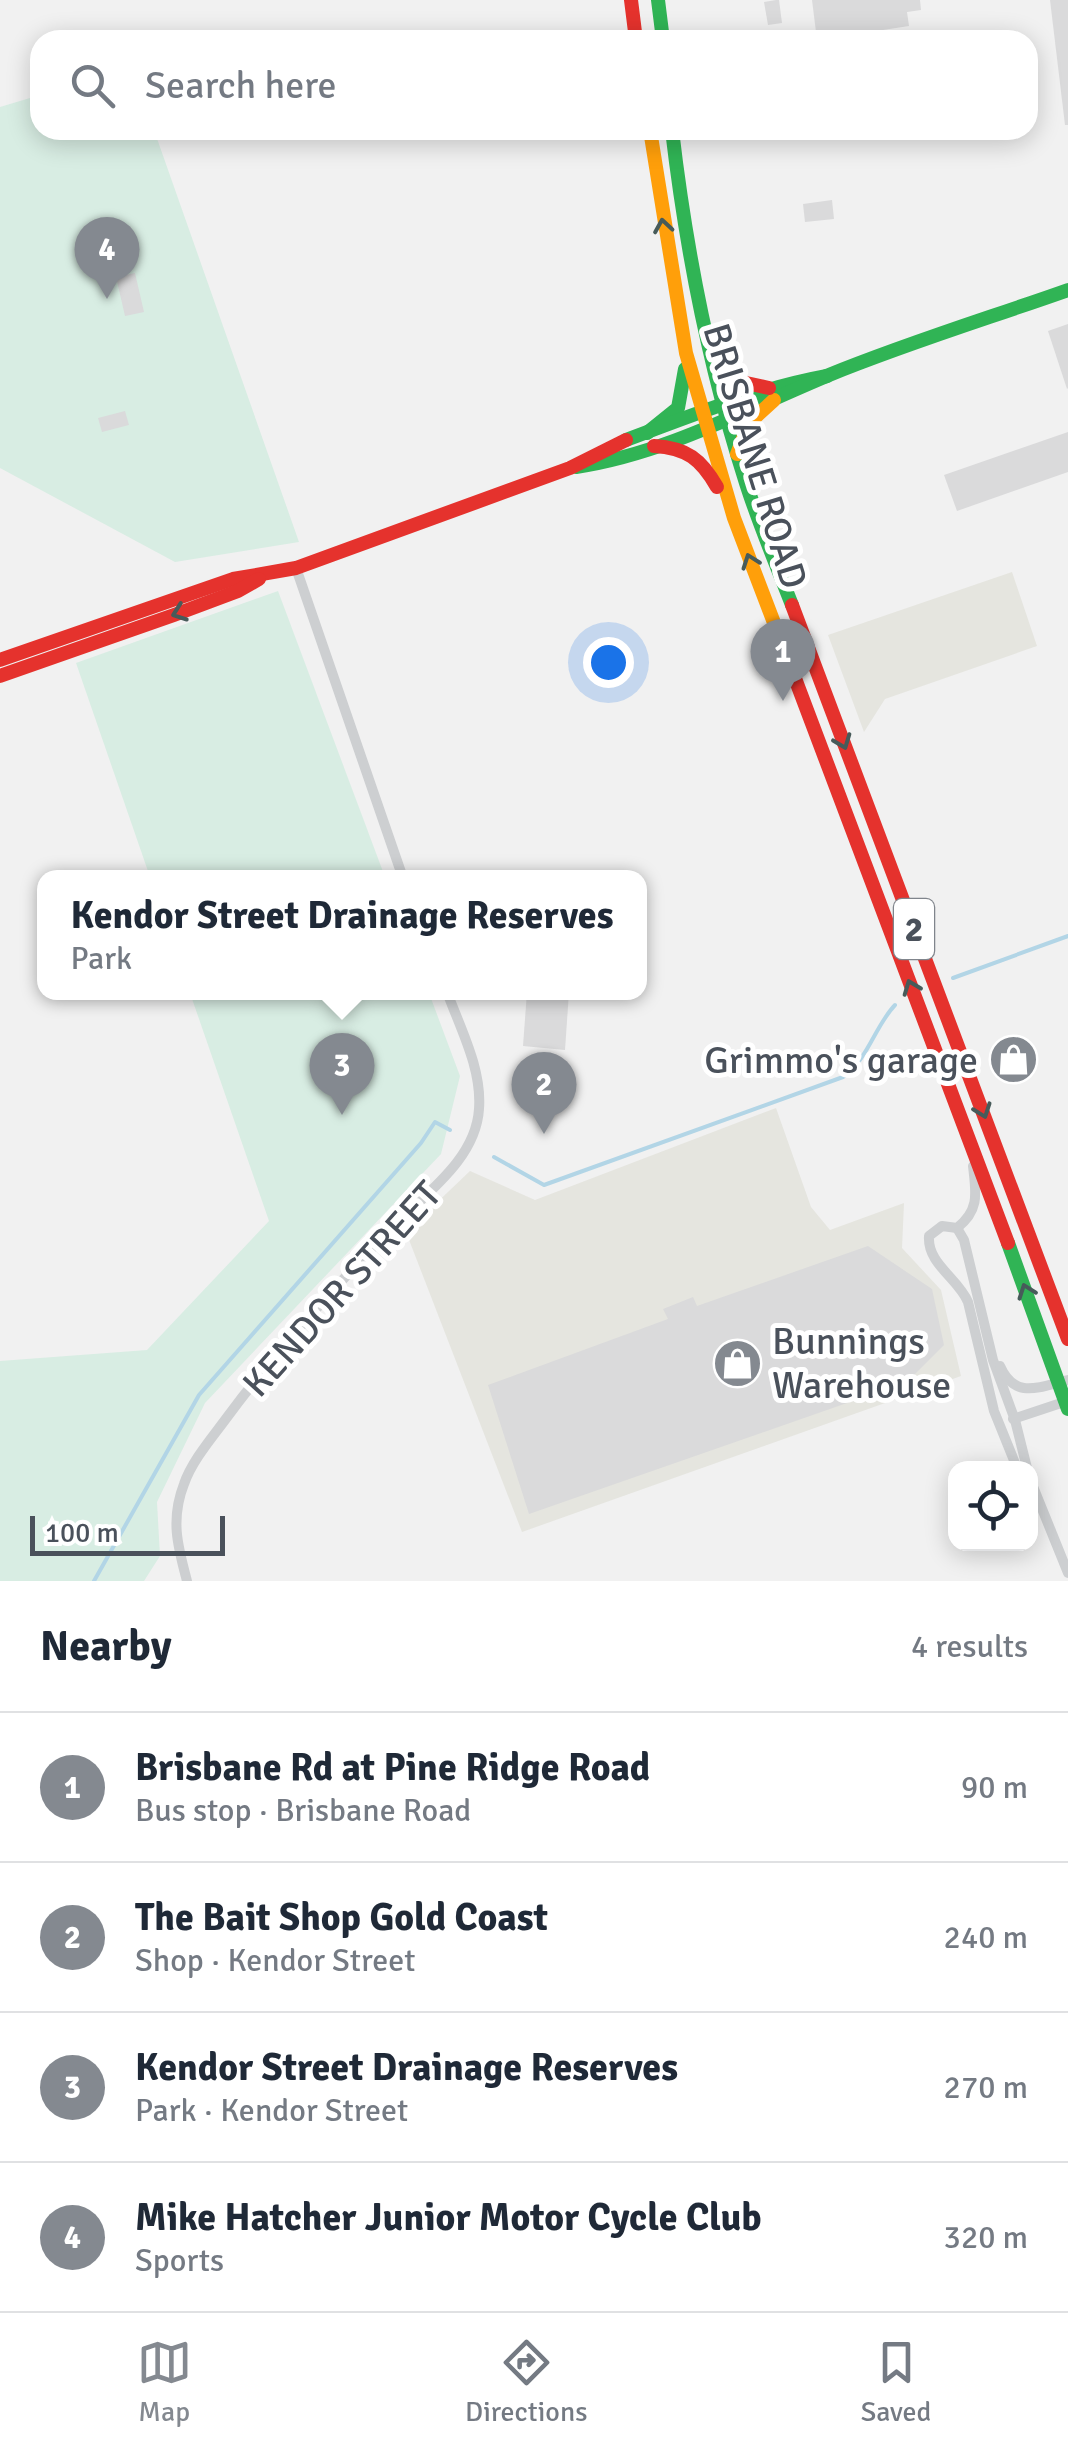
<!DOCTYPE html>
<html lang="en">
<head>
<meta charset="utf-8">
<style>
  :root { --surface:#fff; --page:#f2f2f3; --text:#1f2937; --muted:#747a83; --line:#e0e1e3; --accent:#848990 }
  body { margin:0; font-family:Signika,sans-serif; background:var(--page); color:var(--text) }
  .controls { position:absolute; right:30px; bottom:30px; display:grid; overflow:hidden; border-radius:20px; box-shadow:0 5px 25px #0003 }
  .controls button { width:90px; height:90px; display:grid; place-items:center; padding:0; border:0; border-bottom:2px solid var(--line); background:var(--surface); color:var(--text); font:50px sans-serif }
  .scale { position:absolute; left:30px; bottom:25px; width:195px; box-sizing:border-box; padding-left:10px; border:5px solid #4a515b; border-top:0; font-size:28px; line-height:35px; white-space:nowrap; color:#4a515b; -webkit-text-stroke:8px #fff; paint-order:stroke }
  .you { position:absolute; left:608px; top:662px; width:35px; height:35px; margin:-25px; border:8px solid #fff; border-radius:50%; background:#1a73e8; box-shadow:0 0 0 15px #1a73e833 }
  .badge { display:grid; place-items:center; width:65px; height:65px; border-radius:50%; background:var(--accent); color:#fff; font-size:32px; font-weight:700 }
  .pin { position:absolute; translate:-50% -82px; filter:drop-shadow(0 2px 5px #0008) }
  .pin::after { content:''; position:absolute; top:52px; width:35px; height:30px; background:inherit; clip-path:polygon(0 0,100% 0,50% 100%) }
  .popup { position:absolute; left:37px; top:870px; width:610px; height:130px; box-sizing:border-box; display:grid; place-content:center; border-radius:20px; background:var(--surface); filter:drop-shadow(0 2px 8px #0005); font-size:32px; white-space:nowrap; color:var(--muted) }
  .popup b { font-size:38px; color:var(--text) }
  .popup::after { content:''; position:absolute; left:50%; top:100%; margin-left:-20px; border:20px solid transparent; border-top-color:var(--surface) }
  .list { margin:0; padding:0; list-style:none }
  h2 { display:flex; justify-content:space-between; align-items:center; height:130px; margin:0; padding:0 40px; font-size:42px }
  h2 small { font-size:32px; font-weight:400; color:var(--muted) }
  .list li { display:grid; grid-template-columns:65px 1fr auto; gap:30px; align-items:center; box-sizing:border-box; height:150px; padding:0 40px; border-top:2px solid var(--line) }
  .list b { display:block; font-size:38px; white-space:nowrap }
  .list p { margin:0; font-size:32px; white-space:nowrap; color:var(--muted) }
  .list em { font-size:32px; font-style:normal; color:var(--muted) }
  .icon { flex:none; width:55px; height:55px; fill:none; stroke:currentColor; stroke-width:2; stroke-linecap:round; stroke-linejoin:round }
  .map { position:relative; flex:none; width:1068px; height:1581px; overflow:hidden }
  .search { position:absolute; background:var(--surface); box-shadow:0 5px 25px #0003; left:30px; right:30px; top:30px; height:110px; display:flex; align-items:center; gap:25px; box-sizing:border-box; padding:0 35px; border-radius:30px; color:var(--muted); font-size:38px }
  .sheet { height:730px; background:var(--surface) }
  nav { display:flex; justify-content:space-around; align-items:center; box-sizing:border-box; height:140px; border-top:2px solid var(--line); background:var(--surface); font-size:28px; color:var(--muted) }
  nav a { display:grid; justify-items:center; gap:5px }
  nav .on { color:var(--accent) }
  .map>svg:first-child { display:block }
  .commercial { fill:#e5e5df }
  .green { fill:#d8ede3 }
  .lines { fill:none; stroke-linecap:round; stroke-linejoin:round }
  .stream { stroke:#b2d5e6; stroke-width:4 }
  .building { fill:#dadadb }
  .street { stroke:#cdcfd1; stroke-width:10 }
  .fast { stroke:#30b455; stroke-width:14 }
  .slow { stroke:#ff9f0a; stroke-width:14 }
  .jam { stroke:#e5322d; stroke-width:14 }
  .oneway { stroke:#475b5a }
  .labels { text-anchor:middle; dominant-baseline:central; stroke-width:10; stroke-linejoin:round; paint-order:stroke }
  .shield { fill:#fff; stroke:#80858c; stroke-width:2.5 }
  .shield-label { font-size:35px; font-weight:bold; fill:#4a515b }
  .street-label { font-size:38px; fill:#4a515b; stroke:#fff }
  .poi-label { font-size:38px; fill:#4a515b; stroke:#fff; text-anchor:end }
</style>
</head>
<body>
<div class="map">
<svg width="1068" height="1581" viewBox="0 0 1068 1581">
  <rect width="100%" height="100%" fill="#f1f1f1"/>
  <!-- commercial -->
  <g class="commercial">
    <polygon points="1012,572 1037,646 885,699 864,732 828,635"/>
    <polygon points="776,1108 811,1207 830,1230 904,1203 902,1248 941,1290 961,1376 522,1532 406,1232 470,1171 535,1200"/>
  </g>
  <!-- green -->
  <g class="green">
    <polygon points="40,95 40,130 154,130 299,542 175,562 0,468 0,107"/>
    <polygon points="278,591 385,877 150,877 76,663"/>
    <polygon points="190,993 429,993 460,1076 441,1154 205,1403 157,1502 160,1556 144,1581 0,1581 0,1361 147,1350 269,1221"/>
  </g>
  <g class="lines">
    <!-- stream -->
    <g class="stream">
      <polyline points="953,978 1068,936"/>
      <path d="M494,1157L544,1185L843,1077C867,1061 875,1026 895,1005"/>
      <polyline points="94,1581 199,1395 421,1143 435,1122 450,1130"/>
    </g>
  </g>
  <!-- building -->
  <g class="building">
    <polygon points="776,0 779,0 782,23 768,25 764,2"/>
    <polygon points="812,0 920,0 921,10 907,12 909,26 883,30 884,40 817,40"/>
    <polygon points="1050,0 1068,0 1068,125 1065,125"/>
    <polygon points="832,200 834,219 805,222 803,204"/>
    <polygon points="135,273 144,312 125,316 116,277"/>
    <polygon points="1068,324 1068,388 1067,389 1048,331"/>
    <polygon points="125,411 129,425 102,432 98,418"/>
    <polygon points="1068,432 1068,472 957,511 944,475"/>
    <polygon points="527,992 569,992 565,1050 523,1046"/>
    <polygon points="868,1246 932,1289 944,1345 907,1382 529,1514 488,1385 668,1319 663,1309 693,1297 697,1306"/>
  </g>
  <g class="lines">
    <!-- street -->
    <g class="street">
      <polyline points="296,568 403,878"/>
      <path d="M973,1166C976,1193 980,1210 957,1228L942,1226L929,1236C927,1264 958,1278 968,1302L994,1411L1017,1468"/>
      <polyline points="957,1228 964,1240 993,1360 1015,1420 1027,1468"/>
      <path d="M1000,1366C1015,1400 1039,1387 1068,1380"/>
      <polyline points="1013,1419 1067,1401"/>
      <polyline points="1030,1479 1068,1573"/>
      <path d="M187,1581C178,1547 170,1520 184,1484C192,1461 211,1439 225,1420C276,1351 336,1285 396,1224C428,1192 476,1158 479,1109C482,1069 461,1030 447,992"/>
    </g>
    <!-- fast -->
    <g class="fast">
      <polyline points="658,0 663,40"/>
      <path d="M672,130C686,250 709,368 746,483C759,524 776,564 792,605"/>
      <polyline points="647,433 678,408 685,369"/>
      <path d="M626,440C693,415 757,389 827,376"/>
      <path d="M576,467C664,454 747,409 829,375C907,343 989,318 1068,290"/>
      <polyline points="1008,1243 1068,1409"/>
    </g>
    <!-- slow -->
    <g class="slow">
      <polyline points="650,130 686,353 734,518 776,628"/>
      <polyline points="737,454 749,423 774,400"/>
    </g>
    <!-- jam -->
    <g class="jam">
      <polyline points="631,0 636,40"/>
      <polyline points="715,355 737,381 769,388"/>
      <path d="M654,446C687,448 701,459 717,487"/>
      <polyline points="792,605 1068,1339"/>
      <polyline points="776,628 1008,1243"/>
      <polyline points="0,660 233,579 296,568 570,468 626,440"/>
      <polyline points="0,676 174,615 238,591 259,579"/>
    </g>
  </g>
  <!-- one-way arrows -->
  <defs><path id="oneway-chevron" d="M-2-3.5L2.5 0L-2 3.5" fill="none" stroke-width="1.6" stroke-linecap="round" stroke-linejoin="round" transform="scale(2.5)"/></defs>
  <g class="oneway">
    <use href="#oneway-chevron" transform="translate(663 226) rotate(-99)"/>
    <use href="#oneway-chevron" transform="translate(750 561) rotate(-110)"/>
    <use href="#oneway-chevron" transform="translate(179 613) rotate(160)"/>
    <use href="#oneway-chevron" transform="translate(843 742) rotate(69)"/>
    <use href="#oneway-chevron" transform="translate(911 987) rotate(-111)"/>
    <use href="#oneway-chevron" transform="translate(983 1111) rotate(70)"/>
    <use href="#oneway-chevron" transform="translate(1026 1291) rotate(-110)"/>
  </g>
  <!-- icons -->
  <defs>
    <symbol id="shop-disc" viewBox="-11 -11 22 22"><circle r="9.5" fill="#848990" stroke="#fff"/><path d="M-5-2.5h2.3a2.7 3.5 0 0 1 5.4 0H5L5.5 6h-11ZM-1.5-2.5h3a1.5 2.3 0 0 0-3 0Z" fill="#fff"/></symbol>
  </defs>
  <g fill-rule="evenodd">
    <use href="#shop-disc" x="986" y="1032" width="55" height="55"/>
    <use href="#shop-disc" x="710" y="1336" width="55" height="55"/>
  </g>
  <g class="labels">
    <!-- shield labels -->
    <rect class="shield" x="894" y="899" width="40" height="60" rx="8"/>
    <g class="shield-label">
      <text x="914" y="929">2</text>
    </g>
    <!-- street labels -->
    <g class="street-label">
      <text transform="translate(755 456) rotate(73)">BRISBANE ROAD</text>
      <text transform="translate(342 1289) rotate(-48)">KENDOR STREET</text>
    </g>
    <!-- poi labels -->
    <g class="poi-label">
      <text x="978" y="1060">Grimmo's garage</text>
      <text x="772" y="1341" text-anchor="start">Bunnings<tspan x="772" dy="44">Warehouse</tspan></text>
    </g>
  </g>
</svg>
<div class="controls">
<button><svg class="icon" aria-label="locate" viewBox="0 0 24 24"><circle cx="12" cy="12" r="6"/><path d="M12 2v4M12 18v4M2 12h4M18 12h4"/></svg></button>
</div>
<div class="scale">100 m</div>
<div class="you"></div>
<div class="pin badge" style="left:783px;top:701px">1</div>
<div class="pin badge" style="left:544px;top:1134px">2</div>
<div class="pin badge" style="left:342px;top:1115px">3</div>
<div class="popup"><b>Kendor Street Drainage Reserves</b>Park</div>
<div class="pin badge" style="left:107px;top:299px">4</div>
<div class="search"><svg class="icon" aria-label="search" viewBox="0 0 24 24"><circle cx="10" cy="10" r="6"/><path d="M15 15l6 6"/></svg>Search here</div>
</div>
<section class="sheet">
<h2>Nearby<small>4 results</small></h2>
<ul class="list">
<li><span class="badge">1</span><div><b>Brisbane Rd at Pine Ridge Road</b><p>Bus stop · Brisbane Road</p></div><em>90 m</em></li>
<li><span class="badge">2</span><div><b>The Bait Shop Gold Coast</b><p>Shop · Kendor Street</p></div><em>240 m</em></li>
<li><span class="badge">3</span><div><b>Kendor Street Drainage Reserves</b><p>Park · Kendor Street</p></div><em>270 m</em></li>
<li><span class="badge">4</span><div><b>Mike Hatcher Junior Motor Cycle Club</b><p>Sports</p></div><em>320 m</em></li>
</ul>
</section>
<nav>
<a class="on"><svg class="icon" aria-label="map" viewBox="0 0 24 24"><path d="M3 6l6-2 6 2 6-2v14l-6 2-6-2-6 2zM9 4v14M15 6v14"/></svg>Map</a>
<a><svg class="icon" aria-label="directions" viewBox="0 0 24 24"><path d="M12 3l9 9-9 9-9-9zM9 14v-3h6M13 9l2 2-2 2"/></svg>Directions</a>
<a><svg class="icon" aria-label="saved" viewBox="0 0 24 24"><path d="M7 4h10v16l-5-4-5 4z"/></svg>Saved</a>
</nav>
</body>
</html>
